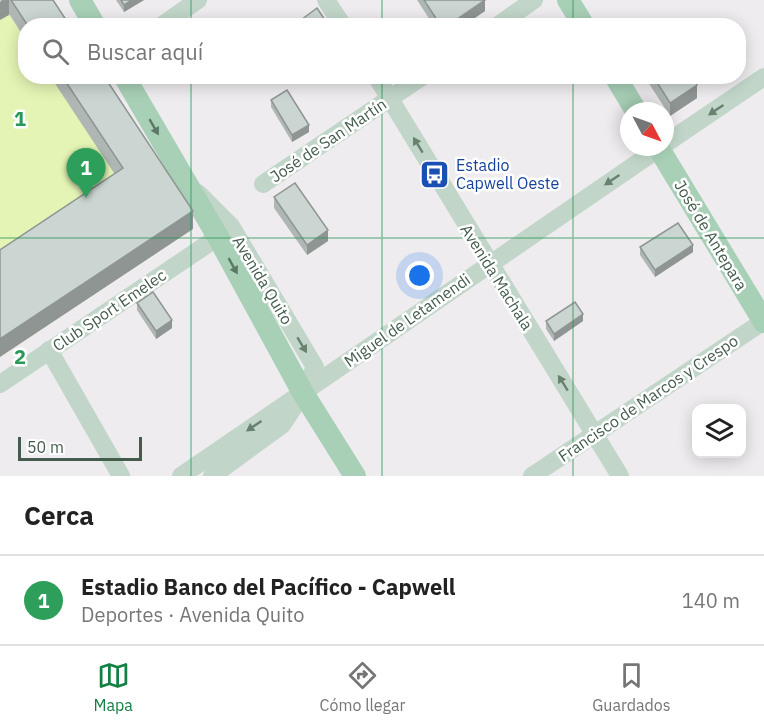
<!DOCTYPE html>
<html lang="es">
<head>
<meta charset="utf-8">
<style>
  :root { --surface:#fff; --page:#f6f6f6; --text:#222; --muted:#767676; --line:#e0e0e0; --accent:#148043 }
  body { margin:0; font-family:"IBM Plex Sans",sans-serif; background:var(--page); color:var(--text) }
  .controls { position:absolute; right:18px; bottom:18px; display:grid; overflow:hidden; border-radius:12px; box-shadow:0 3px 15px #0003 }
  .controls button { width:54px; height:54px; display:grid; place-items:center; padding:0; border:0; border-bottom:2px solid var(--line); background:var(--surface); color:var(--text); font:30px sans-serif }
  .compass { position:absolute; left:620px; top:102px; width:54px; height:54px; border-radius:50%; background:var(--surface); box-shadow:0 3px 15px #0003; rotate:131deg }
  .scale { position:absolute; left:18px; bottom:15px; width:124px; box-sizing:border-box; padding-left:6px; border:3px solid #435c4c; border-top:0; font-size:16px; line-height:21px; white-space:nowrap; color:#435c4c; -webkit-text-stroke:4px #fff; paint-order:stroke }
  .you { position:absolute; left:420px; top:276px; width:21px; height:21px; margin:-15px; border:4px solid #fff; border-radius:50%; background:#1a73e8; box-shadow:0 0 0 9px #1a73e833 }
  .badge { display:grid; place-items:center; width:39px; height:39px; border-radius:50%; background:var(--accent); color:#fff; font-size:20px; font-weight:700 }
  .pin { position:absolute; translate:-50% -50px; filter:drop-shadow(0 2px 3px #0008) }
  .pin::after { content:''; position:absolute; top:32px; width:21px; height:18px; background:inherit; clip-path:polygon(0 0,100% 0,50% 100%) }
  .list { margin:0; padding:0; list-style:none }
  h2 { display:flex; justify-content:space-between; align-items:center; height:78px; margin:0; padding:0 24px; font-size:26px }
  h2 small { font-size:20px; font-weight:400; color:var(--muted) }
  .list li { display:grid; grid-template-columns:39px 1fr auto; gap:18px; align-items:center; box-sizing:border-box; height:90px; padding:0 24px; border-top:2px solid var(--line) }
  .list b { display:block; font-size:22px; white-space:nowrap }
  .list p { margin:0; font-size:20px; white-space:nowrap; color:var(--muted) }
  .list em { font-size:20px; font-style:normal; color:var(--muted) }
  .icon { flex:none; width:33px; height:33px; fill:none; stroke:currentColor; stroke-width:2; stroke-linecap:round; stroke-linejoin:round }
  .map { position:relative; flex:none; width:764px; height:476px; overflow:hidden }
  .search { position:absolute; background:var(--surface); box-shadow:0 3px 15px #0003; left:18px; right:18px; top:18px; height:66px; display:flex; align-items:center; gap:15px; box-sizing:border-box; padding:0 21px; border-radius:24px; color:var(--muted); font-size:22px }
  .sheet { height:168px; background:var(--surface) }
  nav { display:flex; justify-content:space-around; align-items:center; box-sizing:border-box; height:84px; border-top:2px solid var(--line); background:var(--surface); font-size:16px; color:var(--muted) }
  nav a { display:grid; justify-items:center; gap:3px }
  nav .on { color:var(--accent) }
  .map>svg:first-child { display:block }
  .green { fill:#e4f4b4 }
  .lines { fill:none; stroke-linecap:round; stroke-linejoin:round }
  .minor { stroke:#c1d6c8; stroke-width:18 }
  .major { stroke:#a8d0b7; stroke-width:22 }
  .wall { fill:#afb7b4 }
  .shaded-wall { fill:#8e9592 }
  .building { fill:#cbd5d1; stroke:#8e9592; stroke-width:1.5 }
  .oneway { fill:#698171 }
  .oneway2 { fill:#5c7967 }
  .grid { fill:none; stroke:#299858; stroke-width:1.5; stroke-opacity:0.55 }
  .labels { text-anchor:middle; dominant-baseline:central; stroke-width:5; stroke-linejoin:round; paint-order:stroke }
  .street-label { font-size:16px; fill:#435c4c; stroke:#fff }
  .transit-label { font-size:16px; fill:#164399; stroke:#fff; text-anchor:start }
  .grid-label { font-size:20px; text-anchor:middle; font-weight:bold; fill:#299858; stroke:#fff; stroke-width:5; stroke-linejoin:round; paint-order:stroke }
</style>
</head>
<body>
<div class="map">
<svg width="764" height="476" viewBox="0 0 764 476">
  <rect width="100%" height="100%" fill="#efecf0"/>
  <!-- green -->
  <polygon class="green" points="0,0 26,26 26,76 92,77 193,229 0,357"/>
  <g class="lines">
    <!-- minor -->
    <g class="minor">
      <polyline points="326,0 343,26"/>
      <polyline points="161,26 198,0"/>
      <polyline points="497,26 534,0"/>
      <polyline points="376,76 620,476"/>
      <polyline points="665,144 764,77"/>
      <polyline points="263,184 423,76"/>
      <polyline points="198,193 231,226 315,367 303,393 282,425 212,476"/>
      <polyline points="49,350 121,476"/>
      <polyline points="0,384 218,237"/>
      <polyline points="181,476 661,147"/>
      <polyline points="532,476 764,321"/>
    </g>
    <!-- major -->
    <g class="major">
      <polyline points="80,0 95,26"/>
      <polyline points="568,0 584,26"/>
      <polyline points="124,76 218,237 303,393 355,476"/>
      <polyline points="615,76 636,111"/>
      <polyline points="658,147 764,322"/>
    </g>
  </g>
  <!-- wall -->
  <g class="wall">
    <polygon points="0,0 53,0 70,26 26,26 26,40"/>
    <polygon points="116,0 144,0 124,12"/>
    <polygon points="417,0 485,0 485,11 463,26 434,26"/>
    <polygon points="50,76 104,76 193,229 114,173"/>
    <polygon points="644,76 692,76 697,98 670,116"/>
    <polygon points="271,100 309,132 292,142 271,107"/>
    <polygon points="274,197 328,241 307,255 274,208"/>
    <polygon points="640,247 693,252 655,277 640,255"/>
    <polygon points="137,303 172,328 156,339 137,310"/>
    <polygon points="546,321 583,321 554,341 546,329"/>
  </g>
  <!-- shaded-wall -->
  <g class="shaded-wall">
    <polygon points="3,0 9,0 9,15 0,20 0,2"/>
    <polygon points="132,0 144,0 124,12 124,5"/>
    <polygon points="485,0 485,11 463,26 447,26"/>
    <polygon points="697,85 697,98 670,116 670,103"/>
    <polygon points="309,125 309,132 292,142 292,135"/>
    <polygon points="193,211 193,229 0,357 0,339"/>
    <polygon points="328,230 328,241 307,255 307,245"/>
    <polygon points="693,245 693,252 655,277 655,270"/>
    <polygon points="583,314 583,321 554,341 554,334"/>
    <polygon points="172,320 172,328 156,339 156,331"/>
  </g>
  <!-- building -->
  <g class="building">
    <polygon points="11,0 53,0 70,26 28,26"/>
    <polygon points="121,0 132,0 124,5"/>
    <polygon points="424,0 485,0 447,26 441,26"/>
    <polygon points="317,8 329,26 293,26"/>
    <polygon points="62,76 104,76 193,211 0,339 0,250 123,168"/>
    <polygon points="653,76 692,76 697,85 670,103"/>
    <polygon points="287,90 309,125 292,135 271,100"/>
    <polygon points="295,183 328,230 307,245 274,197"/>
    <polygon points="678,223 693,245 655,270 640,247"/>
    <polygon points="153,292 172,320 156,331 137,303"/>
    <polygon points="575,302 583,314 554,334 546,321"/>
  </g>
  <!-- one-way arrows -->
  <defs><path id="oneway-solid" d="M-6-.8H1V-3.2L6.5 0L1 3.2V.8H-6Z" transform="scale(1.5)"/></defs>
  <g class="oneway">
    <use href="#oneway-solid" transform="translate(716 110) rotate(146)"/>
    <use href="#oneway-solid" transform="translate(418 145) rotate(-121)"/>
    <use href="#oneway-solid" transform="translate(612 180) rotate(146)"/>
    <use href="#oneway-solid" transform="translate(302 345) rotate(59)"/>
    <use href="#oneway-solid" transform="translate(563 383) rotate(-122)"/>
    <use href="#oneway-solid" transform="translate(254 426) rotate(146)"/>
  </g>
  <g class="oneway2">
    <use href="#oneway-solid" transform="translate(154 127) rotate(60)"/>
    <use href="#oneway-solid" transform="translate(233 266) rotate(61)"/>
  </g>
  <!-- grid -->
  <path class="grid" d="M191,0V26M382,0V26M573,0V26M191,76V476M382,76V476M573,76V476M0,238H764"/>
  <!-- icons -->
  <defs>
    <symbol id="bus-square" viewBox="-11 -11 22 22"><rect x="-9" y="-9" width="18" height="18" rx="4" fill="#1a4fb4" stroke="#fff"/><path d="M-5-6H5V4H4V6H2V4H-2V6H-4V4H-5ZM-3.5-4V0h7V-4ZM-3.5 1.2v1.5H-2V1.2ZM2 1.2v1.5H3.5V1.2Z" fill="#fff"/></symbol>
  </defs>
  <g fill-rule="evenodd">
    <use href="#bus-square" x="418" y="158" width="33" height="33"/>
  </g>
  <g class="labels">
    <!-- street labels -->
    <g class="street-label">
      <text transform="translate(328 140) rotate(-34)">José de San Martín</text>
      <text transform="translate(711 235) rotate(59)">José de Antepara</text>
      <text transform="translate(497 277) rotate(58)">Avenida Machala</text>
      <text transform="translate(263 280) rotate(59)">Avenida Quito</text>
      <text transform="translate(109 310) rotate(-34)">Club Sport Emelec</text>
      <text transform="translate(407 320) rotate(-35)">Miguel de Letamendi</text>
      <text transform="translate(648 398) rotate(-34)">Francisco de Marcos y Crespo</text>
    </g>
    <!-- transit labels -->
    <g class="transit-label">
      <text x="456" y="165">Estadio<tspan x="456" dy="18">Capwell Oeste</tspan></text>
    </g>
  </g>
  <g class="grid-label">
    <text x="20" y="126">1</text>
    <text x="20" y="364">2</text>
  </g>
</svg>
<div class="controls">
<button><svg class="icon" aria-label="layers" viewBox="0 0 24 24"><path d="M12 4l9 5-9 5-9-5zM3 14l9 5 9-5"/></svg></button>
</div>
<svg class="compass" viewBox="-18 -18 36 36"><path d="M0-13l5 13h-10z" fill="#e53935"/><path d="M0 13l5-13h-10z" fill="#767676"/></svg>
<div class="scale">50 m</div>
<div class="you"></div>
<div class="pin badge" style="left:86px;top:198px;background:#2e9e5b">1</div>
<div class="search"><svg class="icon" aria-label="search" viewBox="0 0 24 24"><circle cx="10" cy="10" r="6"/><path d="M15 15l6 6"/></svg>Buscar aquí</div>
</div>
<section class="sheet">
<h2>Cerca<small></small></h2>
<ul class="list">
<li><span class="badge" style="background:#2e9e5b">1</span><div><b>Estadio Banco del Pacífico - Capwell</b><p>Deportes · Avenida Quito</p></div><em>140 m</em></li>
</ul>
</section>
<nav>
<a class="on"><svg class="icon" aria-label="map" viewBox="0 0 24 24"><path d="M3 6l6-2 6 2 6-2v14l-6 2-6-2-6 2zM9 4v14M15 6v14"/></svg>Mapa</a>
<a><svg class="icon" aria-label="directions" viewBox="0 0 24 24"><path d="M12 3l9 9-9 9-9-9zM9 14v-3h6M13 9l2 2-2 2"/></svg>Cómo llegar</a>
<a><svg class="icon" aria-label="saved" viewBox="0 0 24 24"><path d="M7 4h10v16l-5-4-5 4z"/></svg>Guardados</a>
</nav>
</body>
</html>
